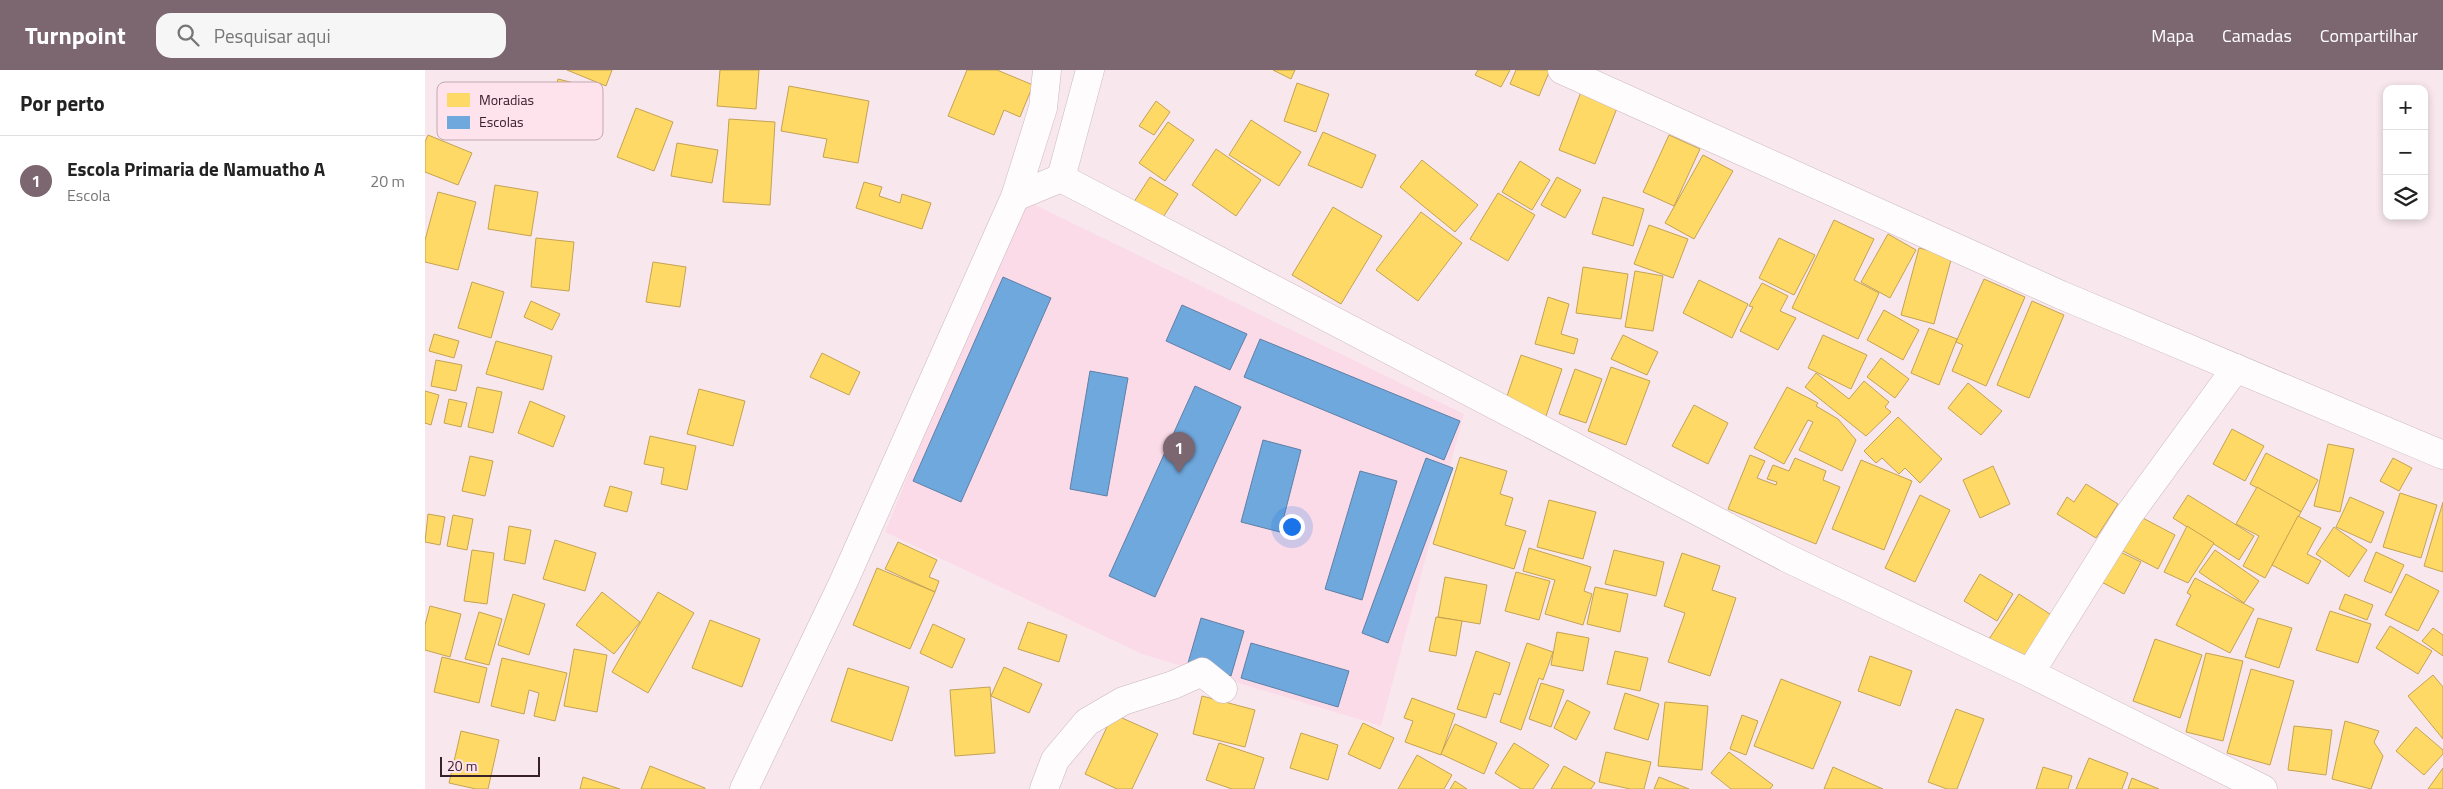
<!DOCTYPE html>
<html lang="pt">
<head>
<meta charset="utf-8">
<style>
  :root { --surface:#fff; --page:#f6f6f6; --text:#222; --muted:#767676; --line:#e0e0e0; --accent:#7c666f }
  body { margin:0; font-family:"Titillium Web",sans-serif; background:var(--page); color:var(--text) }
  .controls { position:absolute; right:15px; top:15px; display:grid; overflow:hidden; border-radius:10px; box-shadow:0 2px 8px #0003 }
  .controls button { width:45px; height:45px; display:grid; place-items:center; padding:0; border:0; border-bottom:1px solid var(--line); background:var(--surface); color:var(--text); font:25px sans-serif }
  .scale { position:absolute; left:15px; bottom:12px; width:100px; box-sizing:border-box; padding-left:5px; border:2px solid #39202b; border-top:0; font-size:14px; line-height:18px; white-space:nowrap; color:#39202b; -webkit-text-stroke:4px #fee2ec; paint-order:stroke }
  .you { position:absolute; left:866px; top:456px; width:18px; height:18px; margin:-12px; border:4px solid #fff; border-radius:50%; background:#1a73e8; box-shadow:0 0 0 8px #1a73e833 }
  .badge { display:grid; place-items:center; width:32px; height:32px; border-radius:50%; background:var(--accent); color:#fff; font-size:16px; font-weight:700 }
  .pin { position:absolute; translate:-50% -41px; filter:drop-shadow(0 1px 2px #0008) }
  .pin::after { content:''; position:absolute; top:26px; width:18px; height:15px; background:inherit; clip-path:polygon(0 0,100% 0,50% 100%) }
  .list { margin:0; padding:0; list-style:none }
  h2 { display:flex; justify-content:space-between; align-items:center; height:65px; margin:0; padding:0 20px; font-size:21px }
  h2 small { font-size:16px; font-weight:400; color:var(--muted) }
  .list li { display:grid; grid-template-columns:32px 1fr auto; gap:15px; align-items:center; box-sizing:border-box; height:90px; padding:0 20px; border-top:1px solid var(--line) }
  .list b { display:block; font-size:19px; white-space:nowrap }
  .list p { margin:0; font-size:16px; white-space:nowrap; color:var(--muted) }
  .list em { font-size:16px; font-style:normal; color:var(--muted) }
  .icon { flex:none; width:28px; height:28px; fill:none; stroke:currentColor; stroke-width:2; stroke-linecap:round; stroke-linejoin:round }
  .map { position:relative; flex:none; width:2018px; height:719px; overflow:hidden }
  header { display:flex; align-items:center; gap:30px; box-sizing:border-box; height:70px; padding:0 25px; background:var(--accent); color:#fff }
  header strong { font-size:24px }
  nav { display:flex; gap:28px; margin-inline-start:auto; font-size:18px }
  .search { width:350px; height:45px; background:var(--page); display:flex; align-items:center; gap:12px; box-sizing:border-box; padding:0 18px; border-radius:15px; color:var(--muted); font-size:19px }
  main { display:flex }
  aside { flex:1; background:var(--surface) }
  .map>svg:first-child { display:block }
  .built { fill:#fcdbe8 }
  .homes { fill:#ffd966; stroke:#c4a254 }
  .schools { fill:#6fa8dc; stroke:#5f7fa7 }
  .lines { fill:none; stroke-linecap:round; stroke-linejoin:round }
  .minor-casing { stroke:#cab6be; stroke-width:29 }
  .minor { stroke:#fefcfc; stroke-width:28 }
  .key { fill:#fee2ec; stroke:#c3a8b2; stroke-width:1 }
  .key-label { font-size:14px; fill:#39202b }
</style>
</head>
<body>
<header>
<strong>Turnpoint</strong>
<div class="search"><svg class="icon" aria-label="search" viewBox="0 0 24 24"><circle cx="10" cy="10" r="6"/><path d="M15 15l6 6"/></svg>Pesquisar aqui</div>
<nav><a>Mapa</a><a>Camadas</a><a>Compartilhar</a></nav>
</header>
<main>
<aside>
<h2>Por perto<small></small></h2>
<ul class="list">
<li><span class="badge">1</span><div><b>Escola Primaria de Namuatho A</b><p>Escola</p></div><em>20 m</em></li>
</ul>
</aside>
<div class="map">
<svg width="2018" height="719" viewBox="0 0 2018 719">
  <rect width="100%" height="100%" fill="#f8e8ee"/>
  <!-- built -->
  <polygon class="built" points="596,128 1039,344 956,656 717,584 460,462"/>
  <!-- homes -->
  <g class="homes">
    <polygon points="142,0 187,0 181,16"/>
    <polygon points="295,0 334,0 331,39 292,36"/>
    <polygon points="542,0 572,0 608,15 595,47 579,40 569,65 523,46"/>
    <polygon points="848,0 870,0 866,9"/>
    <polygon points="1053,0 1085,0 1076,17 1050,5"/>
    <polygon points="1091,0 1125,0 1114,26 1085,14"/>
    <polygon points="133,9 169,18 159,52 124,42"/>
    <polygon points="872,13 904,24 891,62 859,51"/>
    <polygon points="1159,14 1196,28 1170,94 1134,80"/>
    <polygon points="364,16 444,31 433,93 398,87 402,69 356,61"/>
    <polygon points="731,31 745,42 729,65 714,56"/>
    <polygon points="211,38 248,52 229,101 192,87"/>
    <polygon points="304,49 350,52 345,135 298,132"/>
    <polygon points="826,50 876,82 854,116 804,85"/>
    <polygon points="743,52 769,70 740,111 714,93"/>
    <polygon points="898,62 951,85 937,118 883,95"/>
    <polygon points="3,65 47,83 33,115 0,102 0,72"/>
    <polygon points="1244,65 1275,79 1249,136 1218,122"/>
    <polygon points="252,73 293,80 287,113 246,106"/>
    <polygon points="791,79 836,110 811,146 767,115"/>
    <polygon points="1278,85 1308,101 1269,169 1240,153"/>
    <polygon points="997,90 1053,135 1030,162 975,117"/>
    <polygon points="1095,91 1125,110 1107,140 1077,122"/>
    <polygon points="725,107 753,124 733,155 705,138"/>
    <polygon points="1132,107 1156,120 1140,148 1116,135"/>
    <polygon points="439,112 457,117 454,126 475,133 477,124 506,133 497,159 431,138"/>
    <polygon points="70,115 113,122 106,166 63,159"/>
    <polygon points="13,122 51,132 33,200 0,192 0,170"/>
    <polygon points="1073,123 1110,145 1083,191 1045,169"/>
    <polygon points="1178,127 1219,139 1208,176 1167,164"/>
    <polygon points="908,137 957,166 916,234 867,205"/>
    <polygon points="996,142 1037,173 993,231 951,200"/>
    <polygon points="1409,150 1449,169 1429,210 1454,223 1433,269 1367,238"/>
    <polygon points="1224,155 1263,169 1248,208 1209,194"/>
    <polygon points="1463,164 1491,180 1465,228 1436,212"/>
    <polygon points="111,168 149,172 144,221 106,217"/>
    <polygon points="1354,168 1390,185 1369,225 1334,208"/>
    <polygon points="1494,178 1527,186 1509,254 1476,245"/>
    <polygon points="228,192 261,197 255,237 221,232"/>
    <polygon points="1158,197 1203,204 1196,249 1151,243"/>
    <polygon points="1210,201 1238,206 1228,261 1200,257"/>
    <polygon points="1559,209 1600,227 1561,316 1527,301 1538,275 1531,272"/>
    <polygon points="1274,210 1323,234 1307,268 1258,243"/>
    <polygon points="47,212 79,222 66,268 33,258"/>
    <polygon points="1337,213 1363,226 1355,241 1371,248 1353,280 1315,261 1328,237 1324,236"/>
    <polygon points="1123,227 1144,234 1136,264 1153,269 1149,284 1110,274"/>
    <polygon points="106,231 135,244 127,260 99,247"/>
    <polygon points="1607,231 1639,245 1604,328 1572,315"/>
    <polygon points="1459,240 1494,260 1478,290 1442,270"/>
    <polygon points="1504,258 1532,269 1514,315 1486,303"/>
    <polygon points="9,264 34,271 29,288 4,281"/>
    <polygon points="1198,265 1233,282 1222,305 1186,289"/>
    <polygon points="1398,265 1442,285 1426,319 1383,298"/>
    <polygon points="71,271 127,286 118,320 61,304"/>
    <polygon points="397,283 435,302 424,325 385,307"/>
    <polygon points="1096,285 1137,299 1120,349 1079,335"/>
    <polygon points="1456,288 1484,309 1470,328 1442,307"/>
    <polygon points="11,290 37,295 31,321 6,316"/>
    <polygon points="1186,297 1225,311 1201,375 1163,361"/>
    <polygon points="1150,299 1177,309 1161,353 1134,344"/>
    <polygon points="1391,303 1424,329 1439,311 1464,332 1460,337 1466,342 1441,366 1380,317"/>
    <polygon points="1543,313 1577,341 1556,365 1523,338"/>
    <polygon points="52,317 77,322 68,363 43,357"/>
    <polygon points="1362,317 1393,333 1391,336 1413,349 1431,370 1417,401 1374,380 1388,352 1383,350 1359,394 1329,378"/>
    <polygon points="274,319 320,331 308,376 262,364"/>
    <polygon points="0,321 14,325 6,355 0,353"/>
    <polygon points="24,329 42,333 36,357 19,353"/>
    <polygon points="105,331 140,346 128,377 93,363"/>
    <polygon points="1269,335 1303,353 1283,394 1247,376"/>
    <polygon points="1473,347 1517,389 1495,413 1480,398 1474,404 1457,388 1451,393 1439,381"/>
    <polygon points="1807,359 1839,376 1820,411 1788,394"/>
    <polygon points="225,366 271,376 262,420 236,414 239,398 219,394"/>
    <polygon points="1903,374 1929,379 1915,442 1889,436"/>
    <polygon points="1841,383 1893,410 1876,442 1825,414"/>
    <polygon points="1325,385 1340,391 1332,408 1351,415 1352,412 1342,409 1348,395 1364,401 1370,388 1401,401 1398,410 1415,417 1391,474 1303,439"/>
    <polygon points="45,386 68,391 60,426 37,421"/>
    <polygon points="1035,387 1082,401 1075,424 1088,428 1080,455 1101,461 1089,499 1008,474"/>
    <polygon points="1968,388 1987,398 1974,421 1955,411"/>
    <polygon points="1436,390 1487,411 1459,480 1407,459"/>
    <polygon points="1568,396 1585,434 1555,448 1538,410"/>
    <polygon points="1661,414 1693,434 1671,468 1632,444 1642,427 1649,432"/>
    <polygon points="185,416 207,422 202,442 179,436"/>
    <polygon points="1832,417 1876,442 1840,508 1818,496 1834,466 1811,454"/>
    <polygon points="1975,423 2012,435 1996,488 1958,477"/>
    <polygon points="1495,425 1525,440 1490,512 1460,498"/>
    <polygon points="1763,425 1829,466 1814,490 1748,448"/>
    <polygon points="1925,427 1959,442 1946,473 1911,457"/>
    <polygon points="1124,430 1171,442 1158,489 1112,477"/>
    <polygon points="2018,432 2018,502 1999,496"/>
    <polygon points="3,444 20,447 15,475 0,472"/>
    <polygon points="28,445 48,449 42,480 22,476"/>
    <polygon points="1714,446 1750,465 1733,499 1696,480"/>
    <polygon points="1873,446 1896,458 1882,484 1896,491 1883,514 1847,495"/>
    <polygon points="84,456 106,460 100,494 79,490"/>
    <polygon points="1762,456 1789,473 1763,513 1739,502"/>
    <polygon points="1909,457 1942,480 1924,507 1891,484"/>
    <polygon points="130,470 171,483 160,521 118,509"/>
    <polygon points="473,472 512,490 504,507 514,511 510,522 460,499"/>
    <polygon points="1104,478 1166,497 1159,521 1167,524 1158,555 1120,544 1130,510 1098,501"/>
    <polygon points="1687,478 1716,492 1699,524 1671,509"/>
    <polygon points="47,480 69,483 62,534 39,531"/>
    <polygon points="1189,480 1239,492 1231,526 1180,514"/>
    <polygon points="1790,480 1834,511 1819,533 1774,502"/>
    <polygon points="1951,482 1979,495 1966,523 1939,511"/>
    <polygon points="1257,483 1295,496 1287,520 1311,528 1285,606 1243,592 1260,543 1239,536"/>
    <polygon points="452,498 510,522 485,579 428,555"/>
    <polygon points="1091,502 1125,511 1114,550 1080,541"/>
    <polygon points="1555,504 1588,524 1572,551 1539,531"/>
    <polygon points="1981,504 2014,521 1993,561 1960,545"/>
    <polygon points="1020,507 1062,515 1055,554 1013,547"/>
    <polygon points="1770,508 1829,539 1805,583 1751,555 1766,525 1762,523"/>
    <polygon points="1170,517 1203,524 1195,562 1162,554"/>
    <polygon points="177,522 215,552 189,584 151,555"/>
    <polygon points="233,522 269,543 223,623 187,602"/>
    <polygon points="88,524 120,534 104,585 73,575"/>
    <polygon points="1594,524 1631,548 1602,592 1564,569"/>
    <polygon points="1920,524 1948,535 1942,550 1914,539"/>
    <polygon points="5,536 36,544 25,587 0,580 0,555"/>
    <polygon points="1905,541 1946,554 1933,593 1891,580"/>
    <polygon points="54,542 77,549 64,595 40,589"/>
    <polygon points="1011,547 1037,551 1031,586 1004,581"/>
    <polygon points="1833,548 1867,558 1854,598 1820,587"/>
    <polygon points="285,550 335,569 317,617 267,598"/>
    <polygon points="603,552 642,565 634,592 593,579"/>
    <polygon points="508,554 540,569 527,598 495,583"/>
    <polygon points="1965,556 2007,581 1993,604 1951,578"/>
    <polygon points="2008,558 2018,565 2018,586 1997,571"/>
    <polygon points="1132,562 1164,568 1158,601 1126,595"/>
    <polygon points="1730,569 1777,585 1755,648 1708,631"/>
    <polygon points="1102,573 1128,582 1118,610 1114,608 1096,660 1075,652"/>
    <polygon points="149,579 182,585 172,642 139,636"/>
    <polygon points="1051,581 1085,593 1075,625 1069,623 1061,648 1032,639"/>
    <polygon points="1190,581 1223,588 1215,621 1182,614"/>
    <polygon points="1781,583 1818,591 1798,671 1761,662"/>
    <polygon points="1445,586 1487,601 1475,636 1433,621"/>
    <polygon points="17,587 62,598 54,633 9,622"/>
    <polygon points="77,588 142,603 130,651 109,646 114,623 104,620 99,644 66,636"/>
    <polygon points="579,597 617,614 604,643 566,626"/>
    <polygon points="423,598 484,617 467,671 406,651"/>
    <polygon points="1826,599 1869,611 1845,695 1802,683"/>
    <polygon points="2008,605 2018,617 2018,669 1983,626"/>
    <polygon points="1356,609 1416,632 1388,699 1329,676"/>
    <polygon points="1116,613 1139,620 1126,657 1104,649"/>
    <polygon points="565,617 570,683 530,686 525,620"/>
    <polygon points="1200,623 1234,634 1223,670 1189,659"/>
    <polygon points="777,626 830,640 820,677 768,664"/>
    <polygon points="987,628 1030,644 1016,685 980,672 988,651 979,648"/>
    <polygon points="1142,630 1165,642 1151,670 1129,658"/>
    <polygon points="1240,632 1283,636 1277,700 1233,696"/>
    <polygon points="1531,639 1559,649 1532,719 1522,719 1503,712"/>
    <polygon points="688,644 733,664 707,719 692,719 660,704"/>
    <polygon points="1317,645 1333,651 1321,685 1305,679"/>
    <polygon points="1920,651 1954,661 1949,672 1958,686 1946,719 1907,709"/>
    <polygon points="938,653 969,668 955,699 923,684"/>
    <polygon points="1030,654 1072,673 1059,704 1016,684"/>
    <polygon points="1869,656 1907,660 1901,705 1863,700"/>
    <polygon points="1991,657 2018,680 2018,684 1999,705 1971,681"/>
    <polygon points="36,661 74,670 63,719 51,719 24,713"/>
    <polygon points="876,663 913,675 903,710 865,698"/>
    <polygon points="794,673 839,688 829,719 807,719 781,710"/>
    <polygon points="1089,673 1124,695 1108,719 1096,719 1070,703"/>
    <polygon points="1181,682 1226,692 1219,719 1205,719 1174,712"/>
    <polygon points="1304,682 1348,715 1345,719 1306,719 1286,703"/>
    <polygon points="992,685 1027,705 1019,719 973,719"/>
    <polygon points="1664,688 1703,703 1697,719 1651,719"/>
    <polygon points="225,696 280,718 280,719 216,719"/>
    <polygon points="1139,696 1170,713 1166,719 1126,719"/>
    <polygon points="1408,697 1458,719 1399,719"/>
    <polygon points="1618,697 1647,706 1643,719 1611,719"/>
    <polygon points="2018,698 2018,719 2003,719"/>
    <polygon points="158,707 195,719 155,719"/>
    <polygon points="1234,707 1264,719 1229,719"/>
    <polygon points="1707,708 1734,719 1703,719"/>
    <polygon points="1030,711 1042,719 1025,719"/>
  </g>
  <!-- schools -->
  <g class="schools">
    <polygon points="578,207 626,228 536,432 488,411"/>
    <polygon points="757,235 822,264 805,300 741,271"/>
    <polygon points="835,269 1035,351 1019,390 819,307"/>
    <polygon points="665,301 703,308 682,426 645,419"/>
    <polygon points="770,316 816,337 730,527 684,506"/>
    <polygon points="838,370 876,380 855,462 816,452"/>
    <polygon points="1001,388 1028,398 963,573 937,563"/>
    <polygon points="935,401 972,411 937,530 900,519"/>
    <polygon points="776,548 819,561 806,606 763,593"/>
    <polygon points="826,573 924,601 913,637 816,608"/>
  </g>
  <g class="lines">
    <defs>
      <g id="minor">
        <polyline points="1137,0 1636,225 2018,385"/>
        <polyline points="636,108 665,0"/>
        <polyline points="590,127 636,108 1364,489 1605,603 1838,719"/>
        <polyline points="1605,603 1703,446 1811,298"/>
        <polyline points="319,719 418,513 590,127 618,38 622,0"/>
        <polyline points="619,719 630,690 662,652 698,631 748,615 777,602 798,619"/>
      </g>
    </defs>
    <!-- minor casing -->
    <use href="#minor" class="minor-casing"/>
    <!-- minor -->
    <use href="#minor" class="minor"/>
  </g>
  <!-- legend -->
  <rect x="12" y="12" width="166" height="58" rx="8" class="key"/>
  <rect x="22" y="23" width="23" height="14" fill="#ffd966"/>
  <rect x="22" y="46" width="23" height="13" fill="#6fa8dc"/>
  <g class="key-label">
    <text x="54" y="35">Moradias</text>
    <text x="54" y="57">Escolas</text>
  </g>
</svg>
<div class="controls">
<button>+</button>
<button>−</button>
<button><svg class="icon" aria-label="layers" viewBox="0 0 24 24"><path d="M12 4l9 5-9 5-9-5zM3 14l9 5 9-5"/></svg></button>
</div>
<div class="scale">20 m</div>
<div class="you"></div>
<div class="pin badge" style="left:754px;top:403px">1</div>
</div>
</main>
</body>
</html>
